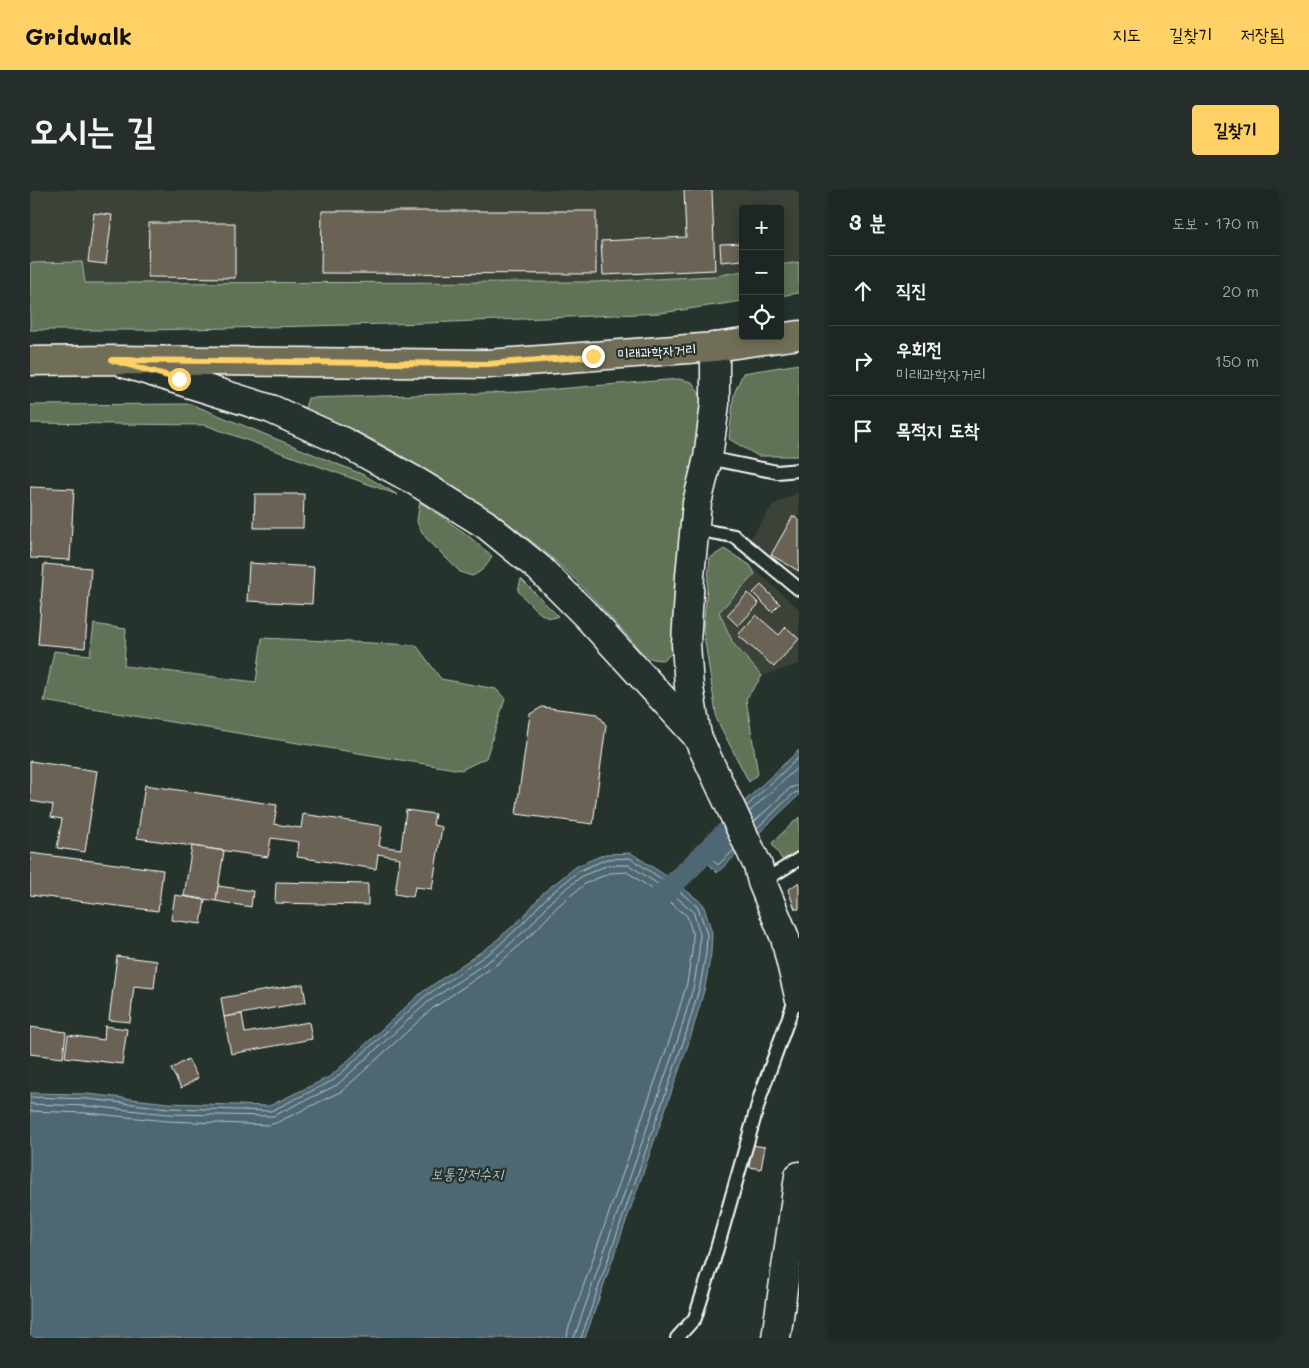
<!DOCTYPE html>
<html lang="ko">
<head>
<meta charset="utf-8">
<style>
  :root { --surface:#1c2622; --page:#252e2a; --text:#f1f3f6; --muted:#a0a5a5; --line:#3a4340; --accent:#ffd166 }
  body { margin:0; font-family:Mali,"Poor Story",sans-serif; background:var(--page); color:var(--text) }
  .controls { position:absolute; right:15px; top:15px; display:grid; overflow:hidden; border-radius:5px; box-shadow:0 2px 12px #0003 }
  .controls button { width:45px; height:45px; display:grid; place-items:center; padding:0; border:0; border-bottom:1px solid var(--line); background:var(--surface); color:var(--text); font:25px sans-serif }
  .stop { position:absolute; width:15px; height:15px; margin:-11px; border:4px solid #ffd166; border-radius:50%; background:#fff }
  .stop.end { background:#ffd166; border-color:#fff; box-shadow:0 1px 5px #0008 }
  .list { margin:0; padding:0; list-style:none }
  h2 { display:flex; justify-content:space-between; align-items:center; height:65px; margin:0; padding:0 20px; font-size:21px }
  h2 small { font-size:16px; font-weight:400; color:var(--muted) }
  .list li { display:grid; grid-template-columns:32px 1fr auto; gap:15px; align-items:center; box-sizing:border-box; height:70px; padding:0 20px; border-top:1px solid var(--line) }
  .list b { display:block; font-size:19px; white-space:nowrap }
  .list p { margin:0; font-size:16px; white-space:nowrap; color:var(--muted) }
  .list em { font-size:16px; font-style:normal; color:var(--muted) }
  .icon { flex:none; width:28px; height:28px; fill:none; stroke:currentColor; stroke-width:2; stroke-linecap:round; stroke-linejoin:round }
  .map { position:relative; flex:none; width:769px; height:1148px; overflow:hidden; border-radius:5px }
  header { display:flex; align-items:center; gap:30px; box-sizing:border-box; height:70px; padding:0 25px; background:var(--accent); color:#111 }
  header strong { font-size:24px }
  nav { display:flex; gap:28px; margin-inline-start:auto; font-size:18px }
  .intro { display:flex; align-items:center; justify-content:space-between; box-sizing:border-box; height:120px; padding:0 30px }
  h1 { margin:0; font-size:35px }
  .button { padding:12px 22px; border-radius:5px; background:var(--accent); color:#111; font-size:18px; font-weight:700 }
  main { display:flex; gap:30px; padding:0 30px }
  aside { flex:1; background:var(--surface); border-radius:5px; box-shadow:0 2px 12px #0003 }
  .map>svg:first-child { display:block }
  .built { fill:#3b4239 }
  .green { fill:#607356; stroke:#b0b9aa }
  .water { fill:#4e6873; stroke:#95a4ab }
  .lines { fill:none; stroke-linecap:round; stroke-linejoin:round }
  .shore { stroke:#b8c3c7; stroke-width:1 }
  .canal { stroke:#4e6873; stroke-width:22 }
  .building { fill:#6b6454; stroke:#fff }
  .lane-casing { stroke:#fff; stroke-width:16 }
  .secondary-casing { stroke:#fff; stroke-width:31 }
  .primary-casing { stroke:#fff; stroke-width:31 }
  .highway-casing { stroke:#fff; stroke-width:31 }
  .lane { stroke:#26332d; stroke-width:12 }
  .secondary { stroke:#26332d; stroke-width:28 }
  .primary { stroke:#716e59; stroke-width:28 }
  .highway { stroke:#716e59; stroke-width:28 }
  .route { stroke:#ffd166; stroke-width:6 }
  .labels { text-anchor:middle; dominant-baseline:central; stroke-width:4.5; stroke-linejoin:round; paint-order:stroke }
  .street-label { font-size:14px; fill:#fff; stroke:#26332d }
  .water-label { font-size:15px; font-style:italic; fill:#afbbc0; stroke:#26332d }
</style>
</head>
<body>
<header>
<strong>Gridwalk</strong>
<nav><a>지도</a><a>길찾기</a><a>저장됨</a></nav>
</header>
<div class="intro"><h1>오시는 길</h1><a class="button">길찾기</a></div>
<main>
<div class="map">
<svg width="769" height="1148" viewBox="0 0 769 1148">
  <rect width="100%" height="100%" fill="#26332d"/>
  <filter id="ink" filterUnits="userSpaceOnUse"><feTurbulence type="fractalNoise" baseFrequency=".02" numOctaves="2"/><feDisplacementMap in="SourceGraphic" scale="10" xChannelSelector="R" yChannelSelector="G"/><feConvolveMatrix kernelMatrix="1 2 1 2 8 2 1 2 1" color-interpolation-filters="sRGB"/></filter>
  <g filter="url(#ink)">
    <!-- built -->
    <g class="built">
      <polygon points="0,0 769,0 769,72 750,75 750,19 713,19 713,81 685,86 564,92 55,93 52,72 0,73"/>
      <polygon points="769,302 769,385 720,349 743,315"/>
      <polygon points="720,375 769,419 769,474 732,486 703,453 689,422 725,384"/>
    </g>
    <!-- green -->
    <g class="green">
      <polygon points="52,72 55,93 564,92 685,86 713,81 713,111 631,123 398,133 119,140 0,140 0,73"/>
      <polygon points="769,72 769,103 750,106 750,75"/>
      <polygon points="769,174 769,266 728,266 699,249 704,204 713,183"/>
      <path d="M649,189L662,192L671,206L672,212L644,462L633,470C617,470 611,463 602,451C574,421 547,388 515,362C464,319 405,284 347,252C324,239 298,232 275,218L278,208L490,202Z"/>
      <polygon points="161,214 334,285 368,305 175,235 0,233 0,215"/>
      <path d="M390,312L435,343L462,366C457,376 453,381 442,386L430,382L396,348L389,337L387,331Z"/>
      <polygon points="694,359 720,375 725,384 689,422 703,453 732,486 716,509 728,584 719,592 687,530 673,439 680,368"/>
      <path d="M491,389L528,426C515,435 497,410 488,401Z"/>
      <polygon points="64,434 96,439 94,476 226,492 232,448 386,455 411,489 466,499 475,509 456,568 431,580 14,511 24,461 60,465"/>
      <polygon points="769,627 769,660 753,671 742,653"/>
    </g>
    <!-- water -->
    <g class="water">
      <polygon points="769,560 769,605 687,683 665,658"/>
      <polygon points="601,663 647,693 673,714 682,743 681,763 675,797 660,849 555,1148 0,1148 0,903 58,904 138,913 239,916 301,886 391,803 461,755 492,728 514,702 547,676 575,664"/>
    </g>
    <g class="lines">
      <!-- shore -->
      <g class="shore">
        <polyline points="717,616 769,567"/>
        <polyline points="719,622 769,576"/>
        <polyline points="724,632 760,598 769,595"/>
        <polyline points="694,638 674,657 673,659 688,675 704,660"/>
        <polyline points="727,638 764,603 769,602"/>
        <polyline points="0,907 58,909 138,918 241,921 304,890 394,807 465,759 495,731 518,706 549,681 577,669 600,668 644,697 668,717 677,744 676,763 670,796 655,847 551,1148"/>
        <polyline points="0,914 58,916 138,924 243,926 307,895 398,812 469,764 500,736 522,710 552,686 578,675 599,675 640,702 663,721 670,744 669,762 664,795 649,846 544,1148"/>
        <polyline points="0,921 57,923 137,931 238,935 246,933 312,901 403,818 473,770 505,741 528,716 556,693 580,683 597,682 635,708 657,726 663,745 662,762 657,793 642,843 538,1140 537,1148"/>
      </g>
      <!-- canal -->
      <path class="canal" d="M623,712C648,691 670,667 694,644"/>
    </g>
    <!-- building -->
    <g class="building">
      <polygon points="654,0 682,0 685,80 573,85 571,51 656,47"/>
      <polygon points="292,21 566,21 566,84 291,83"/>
      <polygon points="64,23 82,25 76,74 58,72"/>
      <polygon points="119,33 205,33 205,88 118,87"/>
      <polygon points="713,53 713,70 691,72 690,54"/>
      <polygon points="0,297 44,299 40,370 0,368"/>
      <polygon points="225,304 274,304 273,338 224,338"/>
      <polygon points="763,326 769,330 769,381 741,365"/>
      <polygon points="219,373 284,377 282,414 217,411"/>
      <polygon points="14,374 61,378 55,458 8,454"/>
      <polygon points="731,395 750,414 742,422 723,403"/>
      <polygon points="718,403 729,414 708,436 697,425"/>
      <polygon points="726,425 749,445 756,437 769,449 744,477 708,445"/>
      <polygon points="512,517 568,524 576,535 563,634 486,624 500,524"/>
      <polygon points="0,571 67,581 55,662 27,658 32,629 21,627 23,615 0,611"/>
      <polygon points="115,595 247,615 244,634 271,638 273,624 352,636 349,656 371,659 376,620 405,624 403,635 412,637 402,699 385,697 383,707 365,704 370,668 348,664 346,679 267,667 269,652 241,648 238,667 107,648"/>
      <polygon points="162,656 194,661 186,711 154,706"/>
      <polygon points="0,663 133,680 128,721 0,705"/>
      <polygon points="246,692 338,694 338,715 245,713"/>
      <polygon points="769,692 769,719 765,719 758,700"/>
      <polygon points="188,696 223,701 221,717 186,711"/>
      <polygon points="145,705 175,710 171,734 141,730"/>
      <polygon points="87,766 127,771 124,798 104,796 100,832 79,830"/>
      <polygon points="273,794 276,812 194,827 191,808"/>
      <polygon points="212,824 215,843 279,832 282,849 201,864 194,827"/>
      <polygon points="75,836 97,839 92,874 35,867 38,845 74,850"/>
      <polygon points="0,837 36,842 33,868 0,864"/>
      <polygon points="158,869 168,888 151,898 141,879"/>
      <polygon points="722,955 735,957 731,979 719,977"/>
    </g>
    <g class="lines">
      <defs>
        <g id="lane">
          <polyline points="678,268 747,282 769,280"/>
          <polyline points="664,339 704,346 769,399"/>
          <polyline points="732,692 769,669"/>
          <polyline points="647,1148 665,1128 684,1069 731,904 768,802"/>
        </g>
        <g id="secondary">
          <polyline points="685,157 685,214 678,268 667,313 660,386 656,454 659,497 667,546 728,676 732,692 755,748 769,806"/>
          <polyline points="96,174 241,219 314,252 387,292 455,334 509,378 556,425 667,546"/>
          <polyline points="746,1148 769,986"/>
        </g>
        <polyline id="primary" points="0,171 82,170 457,174 685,157"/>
        <polyline id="highway" points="685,157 769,145"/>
      </defs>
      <!-- lane casing -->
      <use href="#lane" class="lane-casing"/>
      <!-- secondary casing -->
      <use href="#secondary" class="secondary-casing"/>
      <!-- primary casing -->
      <use href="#primary" class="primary-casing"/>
      <!-- highway casing -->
      <use href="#highway" class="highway-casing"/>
      <!-- lane -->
      <use href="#lane" class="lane"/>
      <!-- secondary -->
      <use href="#secondary" class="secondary"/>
      <!-- primary -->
      <use href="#primary" class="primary"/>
      <!-- highway -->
      <use href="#highway" class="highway"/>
    </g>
  </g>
  <g class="lines" filter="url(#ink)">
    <!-- route -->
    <polyline class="route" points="149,189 82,170 457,174 563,166"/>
  </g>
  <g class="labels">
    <!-- street labels -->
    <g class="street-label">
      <text transform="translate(627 161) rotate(-4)">미래과학자거리</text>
    </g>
    <!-- water labels -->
    <g class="water-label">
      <text x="437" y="983">보통강저수지</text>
    </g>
  </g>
</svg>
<div class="controls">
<button>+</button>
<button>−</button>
<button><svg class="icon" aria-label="locate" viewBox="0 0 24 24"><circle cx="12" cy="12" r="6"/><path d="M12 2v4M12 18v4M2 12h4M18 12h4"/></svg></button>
</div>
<div class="stop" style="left:149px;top:189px"></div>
<div class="stop end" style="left:563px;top:166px"></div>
</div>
<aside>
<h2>3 분<small>도보 · 170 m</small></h2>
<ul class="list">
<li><svg class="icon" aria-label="ahead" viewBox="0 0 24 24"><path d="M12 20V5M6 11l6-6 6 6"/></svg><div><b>직진</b></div><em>20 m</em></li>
<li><svg class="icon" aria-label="right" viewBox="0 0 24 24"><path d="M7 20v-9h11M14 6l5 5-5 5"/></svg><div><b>우회전</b><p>미래과학자거리</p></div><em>150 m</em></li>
<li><svg class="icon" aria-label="arrive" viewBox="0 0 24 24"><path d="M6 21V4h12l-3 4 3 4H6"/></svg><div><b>목적지 도착</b></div></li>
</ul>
</aside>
</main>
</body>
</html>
